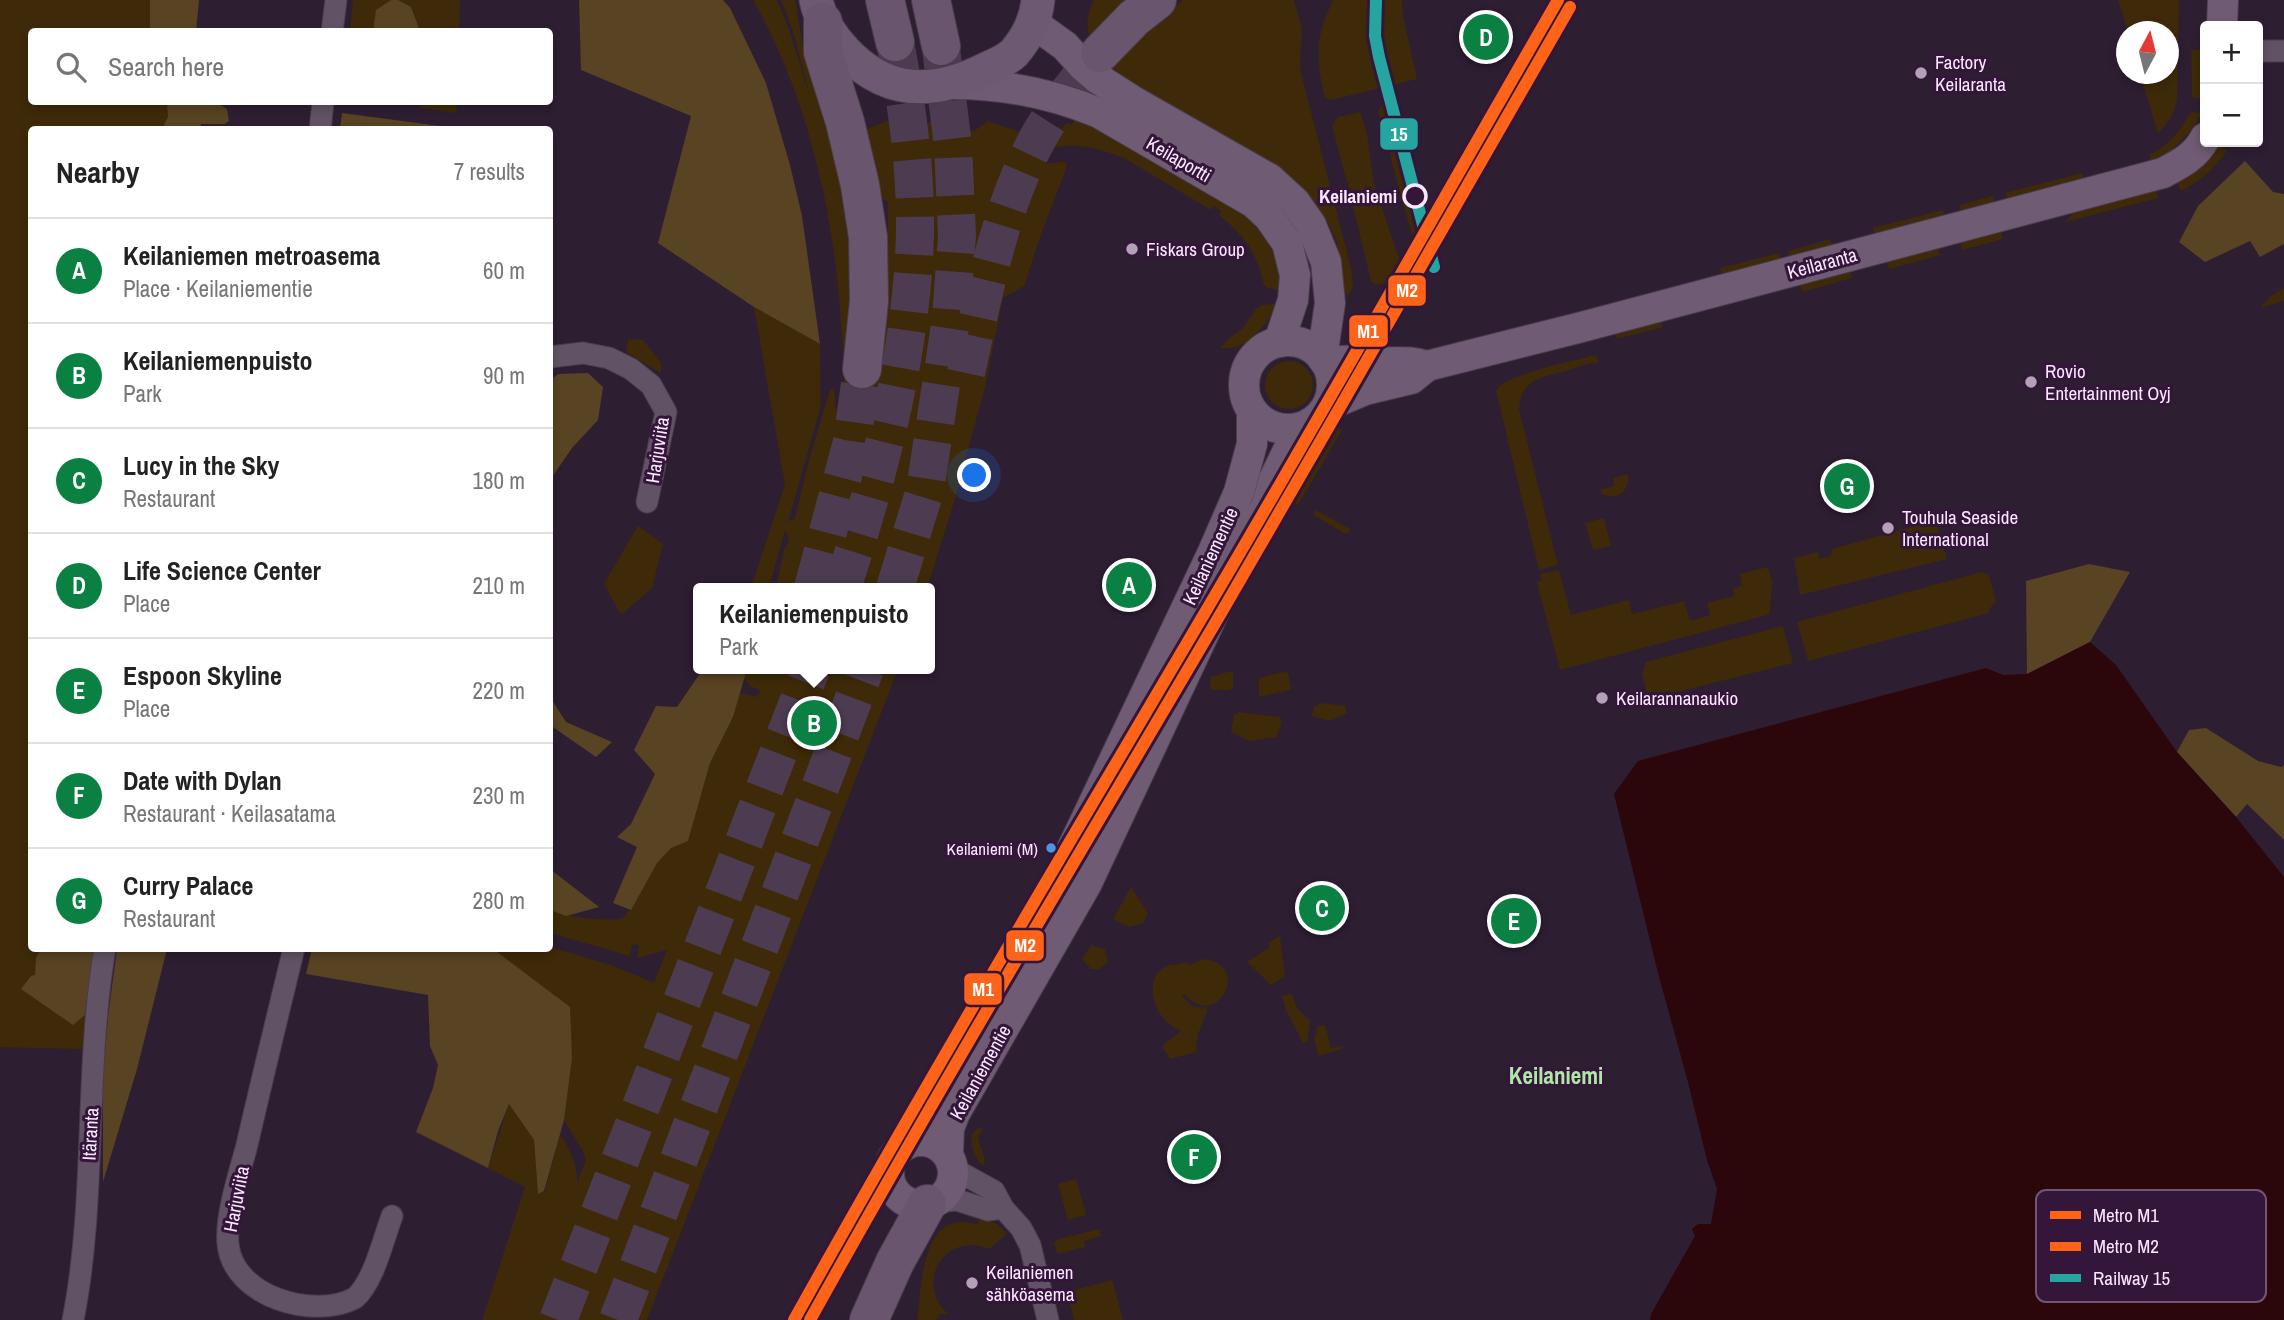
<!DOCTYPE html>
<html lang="en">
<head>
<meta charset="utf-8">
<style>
  :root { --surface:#fff; --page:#f6f6f6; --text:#222; --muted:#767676; --line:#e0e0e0; --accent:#0b8043 }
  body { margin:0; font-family:"Archivo Narrow",sans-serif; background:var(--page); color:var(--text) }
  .controls { position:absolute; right:21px; top:21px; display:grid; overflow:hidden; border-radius:7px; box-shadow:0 4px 10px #0003 }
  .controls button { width:63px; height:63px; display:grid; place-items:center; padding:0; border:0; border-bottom:2px solid var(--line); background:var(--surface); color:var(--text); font:35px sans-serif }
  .compass { position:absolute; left:2116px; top:21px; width:63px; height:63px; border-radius:50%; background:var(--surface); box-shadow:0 4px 10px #0003; rotate:7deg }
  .you { position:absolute; left:975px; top:476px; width:24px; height:24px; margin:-18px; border:5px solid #fff; border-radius:50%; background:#1a73e8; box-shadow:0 0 0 10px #1a73e833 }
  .badge { display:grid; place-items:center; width:46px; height:46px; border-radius:50%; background:var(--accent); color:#fff; font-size:23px; font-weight:700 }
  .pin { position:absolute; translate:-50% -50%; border:4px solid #fff; box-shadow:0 2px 7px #0006 }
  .popup { position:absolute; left:693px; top:583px; width:242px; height:91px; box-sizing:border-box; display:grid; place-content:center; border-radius:7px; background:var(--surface); filter:drop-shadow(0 2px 5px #0005); font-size:23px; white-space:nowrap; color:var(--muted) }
  .popup b { font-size:26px; color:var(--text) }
  .popup::after { content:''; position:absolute; left:50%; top:100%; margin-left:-14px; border:14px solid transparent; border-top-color:var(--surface) }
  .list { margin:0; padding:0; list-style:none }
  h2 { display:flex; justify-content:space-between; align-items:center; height:91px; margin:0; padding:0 28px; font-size:30px }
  h2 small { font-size:23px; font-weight:400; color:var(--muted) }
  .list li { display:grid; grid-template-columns:46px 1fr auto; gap:21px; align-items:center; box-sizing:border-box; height:105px; padding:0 28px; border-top:2px solid var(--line) }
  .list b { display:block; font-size:26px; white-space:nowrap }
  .list p { margin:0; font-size:23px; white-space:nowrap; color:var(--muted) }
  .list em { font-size:23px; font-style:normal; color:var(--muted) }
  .icon { flex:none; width:38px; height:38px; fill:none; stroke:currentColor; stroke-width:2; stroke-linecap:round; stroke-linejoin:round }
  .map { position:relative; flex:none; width:2284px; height:1320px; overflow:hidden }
  .search { position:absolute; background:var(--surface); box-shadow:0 4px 10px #0003; left:28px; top:28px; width:525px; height:77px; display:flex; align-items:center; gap:18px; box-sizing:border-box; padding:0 24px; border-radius:7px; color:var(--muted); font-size:26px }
  .panel { position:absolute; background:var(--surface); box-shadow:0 4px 10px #0003; left:28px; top:126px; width:525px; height:826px; border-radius:7px }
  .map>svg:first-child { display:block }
  .green { fill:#3e2a08 }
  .forest { fill:#584322 }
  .water { fill:#2b060b }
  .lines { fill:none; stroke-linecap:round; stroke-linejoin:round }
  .highway-tunnel { stroke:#4d3c51; stroke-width:38; stroke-dasharray:38 19; stroke-linecap:butt }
  .street-casing { stroke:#4a3c4d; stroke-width:23 }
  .secondary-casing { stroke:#4a3c4d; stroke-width:32 }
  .primary-casing { stroke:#4a3c4d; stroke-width:35 }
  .highway-casing { stroke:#4a3c4d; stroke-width:40 }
  .street { stroke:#625265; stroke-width:21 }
  .secondary { stroke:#6f5b73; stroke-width:30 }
  .primary { stroke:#6e5973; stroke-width:33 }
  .highway { stroke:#6a556e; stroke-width:38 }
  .rail-1-casing { stroke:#34163a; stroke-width:18 }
  .rail-1 { stroke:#26a5a0; stroke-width:12 }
  .metro-1-casing { stroke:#34163a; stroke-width:18 }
  .metro-2-casing { stroke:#34163a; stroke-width:18 }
  .metro-1 { stroke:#ff6319; stroke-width:12 }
  .metro-2 { stroke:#ff6319; stroke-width:12 }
  .poi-dot { fill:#b3a1b7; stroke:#34163a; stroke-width:2.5 }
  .stop-dot { fill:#34163a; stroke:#fbe7ff; stroke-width:3.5 }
  .bus-dot { fill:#4699e1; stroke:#34163a; stroke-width:2.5 }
  .labels { text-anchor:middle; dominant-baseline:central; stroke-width:6; stroke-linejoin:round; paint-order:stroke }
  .bus-label { font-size:17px; fill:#fbe7ff; stroke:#34163a; text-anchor:end }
  .poi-label { font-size:19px; fill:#fbe7ff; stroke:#34163a; text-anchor:start }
  .street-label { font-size:19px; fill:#fbe7ff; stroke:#34163a }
  .stop-label { font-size:19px; font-weight:bold; fill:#fbe7ff; stroke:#34163a; text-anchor:end }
  .quarter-label { font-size:23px; font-weight:bold; fill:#b1e6a8; stroke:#34163a }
  .key { fill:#34163a; stroke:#705575; stroke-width:2 }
  .key-label { font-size:19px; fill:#fbe7ff }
  .line-badge { stroke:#34163a; stroke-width:2.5 }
  .badge-label { font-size:19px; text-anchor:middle; font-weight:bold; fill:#fff }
</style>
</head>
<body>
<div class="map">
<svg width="2284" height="1320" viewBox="0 0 2284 1320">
  <rect width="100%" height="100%" fill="#2e1e32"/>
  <!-- green -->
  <g class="green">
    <polygon points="0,0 199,0 196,31 32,32 32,102 191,102 189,129 32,130 32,948 94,949 82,1049 0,1047"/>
    <polygon points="353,0 391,0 376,10 373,31 350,32"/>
    <polygon points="398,0 460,0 459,31 420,31 411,7"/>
    <path d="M753,0H777L789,29L811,100L793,31L781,0H795L802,41L825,107L877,373L888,238V202L878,195L871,149L868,150L865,130L894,118L918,132L933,119L974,131L988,121L1025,134L1039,124L1063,128L1066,123L1072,125L1074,120L1099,130L1242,212C1265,235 1281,256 1279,290L1267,288L1264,285C1256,251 1245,237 1219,215L1221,211L1213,206L1211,210L1124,158C1101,149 1077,142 1053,148L1045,164L1064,161L1067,165L1065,172L1041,234L1024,286L1003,298L985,387L954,502L927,588H786L785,586L778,585L777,583L784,550L788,543L789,538L785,530L769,588H751L785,485L754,307L820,344L821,405L788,522L795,518L809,460L830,390L834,388L836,411C839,401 842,390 844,380C846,359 841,333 840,311C833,207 805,91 753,0Z"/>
    <path d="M1094,0H1127L1090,42C1086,26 1086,15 1094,0Z"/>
    <path d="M1183,0H1294L1302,29L1300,59L1301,73L1351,268L1353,287L1349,294L1345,296L1341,264L1335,246L1338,244C1312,183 1285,174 1232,141C1192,117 1150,95 1112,68L1153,25Z"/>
    <path d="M1333,0H1369L1368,25L1373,24L1375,0H1402L1403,16L1417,79L1331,100L1325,98C1315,57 1315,38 1333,0Z"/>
    <polygon points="2118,0 2179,0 2177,100 2172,116 2158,134 2140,74 2168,74 2168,32 2128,31"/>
    <polygon points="2191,50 2200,50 2205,79 2205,101 2192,97"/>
    <polygon points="421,102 457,102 456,113 420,108"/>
    <polygon points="1385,104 1393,133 1387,135 1390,145 1395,144 1429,273 1423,275 1378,112 1381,106"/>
    <polygon points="1360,112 1367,134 1374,185 1406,279 1376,285 1371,281 1348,185 1350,182 1347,182 1332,126 1338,117"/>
    <path d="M2191,112L2202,113C2189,135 2174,151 2152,163L2149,155C2169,146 2180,130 2191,112Z"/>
    <path d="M2219,146L2227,151C2213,169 2201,181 2181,191L2177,181L2201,168Z"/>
    <polygon points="2082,173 2085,183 2008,203 2005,193"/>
    <polygon points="2156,188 2158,198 2065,222 2076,211"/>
    <polygon points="1993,196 1995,206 1961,215 1959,205"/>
    <polygon points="1943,210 1945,219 1876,238 1873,228"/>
    <polygon points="2000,229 2003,239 1962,250 1960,240"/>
    <polygon points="1830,239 1833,249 1790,261 1788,251"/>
    <polygon points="1938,246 1940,255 1889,269 1886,259"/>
    <polygon points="1779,253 1782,263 1723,278 1720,268"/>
    <polygon points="1849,269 1852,278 1802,292 1799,282"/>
    <polygon points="2284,288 2284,301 2260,308 2271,296"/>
    <path d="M1276,304C1271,319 1253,341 1238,346C1233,348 1226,348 1221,348L1228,339L1243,328L1256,309L1261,305Z"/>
    <polygon points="1661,319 1663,327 1617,339 1615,331"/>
    <polygon points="628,339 643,340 661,363 661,373 626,352"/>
    <path d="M1595,355L1599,362C1589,363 1581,366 1572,369C1546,378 1522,375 1519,409L1558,565L1539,570L1496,391C1504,374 1575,361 1595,355Z"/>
    <circle cx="1289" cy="385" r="24"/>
    <path d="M1337,427L1342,430L1298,505L1288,499L1286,492C1288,481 1288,467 1296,458C1307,445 1325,442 1337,427Z"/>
    <path d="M1628,474C1630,491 1618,501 1602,494L1600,490L1614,486L1613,478Z"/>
    <polygon points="1316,510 1350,529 1348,533 1344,533 1313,515"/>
    <polygon points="1604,518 1611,546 1593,550 1585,523"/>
    <polygon points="1936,520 1947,559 1800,595 1794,558 1818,552 1820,559 1831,556 1832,549"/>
    <polygon points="638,526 663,544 652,588 621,615 604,584"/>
    <polygon points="1768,567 1772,583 1770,612 1767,615 1560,670 1537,582 1542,580 1540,574 1559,570 1571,615 1629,600 1632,614 1684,601 1690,621 1710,615 1707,603 1734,596 1733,589 1742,585 1740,574"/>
    <polygon points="1982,572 1989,575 1996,601 1990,608 1989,613 1808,661 1797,622"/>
    <polygon points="1783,626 1793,663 1649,699 1642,674 1646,662"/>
    <path d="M747,669H898L647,1320H482L525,1187L488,1168L509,1104L534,1140L538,1194L545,1191L559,1138L562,1137C570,1151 578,1166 577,1182L586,1161L584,1153L564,1120L572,1059L492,949L550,947L611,965L654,983L667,950L637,958L639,945L632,944L630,956L550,933V910C574,918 597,921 622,919C642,899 648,861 673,847C677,844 684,843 688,841L710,763L733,717L740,693L758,697L760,690L750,686L744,679Z"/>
    <polygon points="1231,671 1233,673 1233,688 1229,690 1213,690 1210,687 1211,677"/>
    <polygon points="1283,672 1288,673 1291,688 1289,690 1259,697 1259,678"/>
    <polygon points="1321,703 1345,706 1347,713 1330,721 1312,716 1314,707"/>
    <path d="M1239,712L1280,717C1283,722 1279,732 1276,737L1250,741L1231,732L1234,715Z"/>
    <polygon points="1131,887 1148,913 1143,923 1130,927 1113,919"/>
    <polygon points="1280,936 1285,976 1271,985 1247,962 1270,947 1268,943"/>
    <polygon points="1092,944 1096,947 1105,949 1108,962 1099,969 1091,969 1082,959"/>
    <path d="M1204,959C1253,965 1216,1032 1185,994L1182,996L1192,1006L1208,1009L1198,1034L1196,1052L1170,1059L1162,1046L1181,1031C1176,1028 1171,1026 1167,1022C1154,1010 1146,985 1160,970C1167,964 1178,965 1187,962L1189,965Z"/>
    <polygon points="1292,994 1297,1008 1310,1021 1307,1042 1303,1043 1286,1010 1282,996"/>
    <polygon points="1325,1025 1331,1048 1343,1046 1344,1048 1319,1056 1314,1040 1318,1026"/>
    <path d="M983,1128L978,1138L985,1160L983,1166C974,1158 972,1148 971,1137L976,1129Z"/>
    <polygon points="1076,1179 1086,1215 1068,1220 1058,1184"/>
    <path d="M981,1216L997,1224L1007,1234L989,1249C946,1231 914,1281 947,1313V1315L941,1313L936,1320H917C921,1291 921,1223 961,1222C967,1222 973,1224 978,1224Z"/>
    <polygon points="1099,1229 1101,1236 1084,1241 1085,1247 1057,1254 1054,1243 1059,1239"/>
    <polygon points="1112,1280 1123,1320 1074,1320 1067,1292"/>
  </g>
  <!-- forest -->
  <g class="forest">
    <polygon points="150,0 199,0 196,31 150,31"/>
    <polygon points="391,0 398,0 411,7 420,31 373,31 376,10"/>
    <polygon points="579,0 723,0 730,8 766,83 790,165 802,216 820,344 754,307 658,243 691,116 581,70"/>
    <polygon points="167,102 216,102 227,109 229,121 225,124 201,124 201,129 162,129 168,117"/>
    <polygon points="342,113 463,129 340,129"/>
    <polygon points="2245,161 2273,192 2284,194 2284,244 2260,257 2250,241 2205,262 2179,242 2198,206"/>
    <polygon points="588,373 603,387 598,420 572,448 550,480 550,380 558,374"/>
    <polygon points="2089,564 2130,572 2090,642 2027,674 2026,581"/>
    <polygon points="703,669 747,669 733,717 710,763 688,841 671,848 657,863 631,910 613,903 637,847 617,837 631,824 655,774 634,750 656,706 677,707"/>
    <polygon points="550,697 566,722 612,742 596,757 550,725"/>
    <polygon points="2206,728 2258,761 2281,767 2284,765 2284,840 2247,804 2236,817 2177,752 2189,730"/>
    <polygon points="550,869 599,907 566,916 550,910"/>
    <polygon points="41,948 94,949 85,1015 73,1025 21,989 31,976 35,975 36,958"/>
    <polygon points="312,948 493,949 570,1007 572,1059 564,1120 544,1191 538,1194 534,1140 509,1104 498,1131 488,1168 416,1132 433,1088 438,1065 430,1046 428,995 306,974"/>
    <polygon points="117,949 167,949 137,1069 103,1182 103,1078 108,1016"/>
  </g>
  <!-- water -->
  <polygon class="water" points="2090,642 2116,665 2177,752 2236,817 2284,877 2284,1320 1650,1320 1651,1314 1695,1236 1692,1229 1698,1224 1711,1224 1717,1189 1707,1160 1688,1082 1658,973 1614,794 1638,761 1986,668 2003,675 2027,674"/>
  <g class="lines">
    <!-- highway-tunnel -->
    <g class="highway-tunnel">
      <path d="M966,373C984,293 999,209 1039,136C1056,106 1078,80 1100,53"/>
      <polyline points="813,588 852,442 862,369"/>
      <path d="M842,588C879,475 912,354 915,233C916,169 907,105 895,42"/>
      <polyline points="895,588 925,490 951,319 957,235 953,146 941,48"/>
      <polyline points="558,1320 811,669"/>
      <polyline points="618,1320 865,669"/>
    </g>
    <defs>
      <g id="street">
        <polyline points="332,32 336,0"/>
        <polyline points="2258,51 2284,51"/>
        <polyline points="320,130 323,102"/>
        <polyline points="550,357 583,353 609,358 631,369 651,385 666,412 647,502"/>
        <path d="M294,948C278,1014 262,1079 247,1145C240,1172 225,1216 228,1244C233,1297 314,1320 355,1298C374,1281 383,1240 392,1216"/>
        <polyline points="954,1169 994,1191 1003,1208 1021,1228 1030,1245 1048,1320"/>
        <polyline points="936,1202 957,1200 988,1210 1003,1208"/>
        <path d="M73,1320C97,1198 84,1071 105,948"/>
      </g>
      <g id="secondary">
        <polyline points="1033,23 1065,46 1083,66 1097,78 1133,101 1270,179 1295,202 1311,225 1326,262 1330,303 1322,358"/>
        <polyline points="2222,26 2223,0"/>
        <path d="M953,84C1005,84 1051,93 1099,113L1254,203L1269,217L1287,243L1295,275L1293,300L1279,342"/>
        <circle cx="1288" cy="385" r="44"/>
        <path d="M1325,362C1345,360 1362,360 1382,362C1401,363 1407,360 1427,366"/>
        <path d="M1327,406L1365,390L1411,379L1427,366L1578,328L2163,173C2180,164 2196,156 2205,138"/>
        <circle cx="921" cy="1173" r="32"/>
        <polyline points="911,1142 1061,872 1213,552 1239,492 1252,444 1252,411"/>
        <polyline points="948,1153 949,1128 955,1113 1087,883 1237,563 1267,504 1274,479 1299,428"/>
      </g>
      <path id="primary" d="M816,0C820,20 831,36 845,51C886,95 934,95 986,69C995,65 1007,60 1014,53C1027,38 1036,19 1038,0"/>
      <g id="highway">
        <polyline points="885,0 895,42"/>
        <polyline points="931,0 941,46"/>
        <polyline points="823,22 823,52 845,122 860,185 868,237 869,301 862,369"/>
        <polyline points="1100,53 1134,18 1157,0"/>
        <polyline points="869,1320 895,1262 927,1204"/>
      </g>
    </defs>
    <!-- street casing -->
    <use href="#street" class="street-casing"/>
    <!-- secondary casing -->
    <use href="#secondary" class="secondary-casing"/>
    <!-- primary casing -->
    <use href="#primary" class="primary-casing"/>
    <!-- highway casing -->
    <use href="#highway" class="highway-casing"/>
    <!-- street -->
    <use href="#street" class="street"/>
    <!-- secondary -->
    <use href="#secondary" class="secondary"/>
    <!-- primary -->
    <use href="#primary" class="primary"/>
    <!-- highway -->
    <use href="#highway" class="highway"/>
    <defs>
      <polyline id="rail-1" points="1376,0 1375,36 1379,57 1434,267"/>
    </defs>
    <!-- rail-1 casing -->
    <use href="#rail-1" class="rail-1-casing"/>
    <!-- rail-1 -->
    <use href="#rail-1" class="rail-1"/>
    <defs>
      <path id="metro-1" d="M794,1320C928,1079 1070,842 1210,604C1328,404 1442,201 1558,0"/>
      <path id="metro-2" d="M810,1320C943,1080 1085,845 1224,608C1340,408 1455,207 1570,7"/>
    </defs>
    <!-- metro-1 casing -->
    <use href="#metro-1" class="metro-1-casing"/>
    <!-- metro-2 casing -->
    <use href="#metro-2" class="metro-2-casing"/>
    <!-- metro-1 -->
    <use href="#metro-1" class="metro-1"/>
    <!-- metro-2 -->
    <use href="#metro-2" class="metro-2"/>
  </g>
  <!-- markers -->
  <g class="poi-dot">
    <circle cx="1921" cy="73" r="7"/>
    <circle cx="1132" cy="249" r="7"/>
    <circle cx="2031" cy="382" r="7"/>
    <circle cx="1888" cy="528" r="7"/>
    <circle cx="1602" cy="698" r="7"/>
    <circle cx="972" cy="1283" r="7"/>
  </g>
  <circle class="stop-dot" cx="1415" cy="196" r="11"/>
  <circle class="bus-dot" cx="1051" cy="848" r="6"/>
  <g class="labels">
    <!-- bus labels -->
    <g class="bus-label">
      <text x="1038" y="848">Keilaniemi (M)</text>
    </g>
    <!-- poi labels -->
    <g class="poi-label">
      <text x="1935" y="62">Factory<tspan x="1935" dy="22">Keilaranta</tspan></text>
      <text x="1146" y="249">Fiskars Group</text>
      <text x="2045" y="371">Rovio<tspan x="2045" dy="22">Entertainment Oyj</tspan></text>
      <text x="1902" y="517">Touhula Seaside<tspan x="1902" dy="22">International</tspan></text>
      <text x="1616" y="698">Keilarannanaukio</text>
      <text x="986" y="1272">Keilaniemen<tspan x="986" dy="22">sähköasema</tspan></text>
    </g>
    <!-- street labels -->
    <g class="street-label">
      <text transform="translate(1179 159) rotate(30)">Keilaportti</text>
      <text transform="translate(1822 263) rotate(-15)">Keilaranta</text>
      <text transform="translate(657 450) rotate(-81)">Harjuviita</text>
      <text transform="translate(1210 556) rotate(-65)">Keilaniementie</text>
      <text transform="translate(980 1072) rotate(-61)">Keilaniementie</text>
      <text transform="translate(90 1134) rotate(-87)">Itäranta</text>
      <text transform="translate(236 1199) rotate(-79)">Harjuviita</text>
    </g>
    <!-- stop labels -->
    <g class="stop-label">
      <text x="1397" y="196">Keilaniemi</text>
    </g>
    <!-- quarter labels -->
    <g class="quarter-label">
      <text x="1556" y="1075">Keilaniemi</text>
    </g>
  </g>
  <!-- legend -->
  <rect x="2036" y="1190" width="230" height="112" rx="10" class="key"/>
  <rect x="2050" y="1211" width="31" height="8" fill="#ff6319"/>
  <rect x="2050" y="1242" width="31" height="9" fill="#ff6319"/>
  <rect x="2050" y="1274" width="31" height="8" fill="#26a5a0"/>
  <g class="key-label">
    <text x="2093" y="1222">Metro M1</text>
    <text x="2093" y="1253">Metro M2</text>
    <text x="2093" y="1285">Railway 15</text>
  </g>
  <g class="line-badge">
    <rect x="1379" y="117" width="40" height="34" rx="7" fill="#26a5a0"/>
    <rect x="1387" y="274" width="40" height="33" rx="7" fill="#ff6319"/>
    <rect x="1348" y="314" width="41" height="34" rx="7" fill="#ff6319"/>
    <rect x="1005" y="929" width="40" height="33" rx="7" fill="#ff6319"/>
    <rect x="963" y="972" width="40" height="34" rx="7" fill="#ff6319"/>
  </g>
  <g class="badge-label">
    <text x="1399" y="141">15</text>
    <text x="1407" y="297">M2</text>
    <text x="1368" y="338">M1</text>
    <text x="1025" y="952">M2</text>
    <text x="983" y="996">M1</text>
  </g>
</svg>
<div class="controls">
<button>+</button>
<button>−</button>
</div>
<svg class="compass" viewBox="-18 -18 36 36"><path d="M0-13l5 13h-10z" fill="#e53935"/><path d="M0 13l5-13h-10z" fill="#767676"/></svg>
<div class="you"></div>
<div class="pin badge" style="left:1129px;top:585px">A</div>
<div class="pin badge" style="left:814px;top:723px">B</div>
<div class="popup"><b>Keilaniemenpuisto</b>Park</div>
<div class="pin badge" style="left:1322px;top:908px">C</div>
<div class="pin badge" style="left:1486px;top:37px">D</div>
<div class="pin badge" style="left:1514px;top:921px">E</div>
<div class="pin badge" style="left:1194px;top:1157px">F</div>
<div class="pin badge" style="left:1847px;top:486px">G</div>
<div class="search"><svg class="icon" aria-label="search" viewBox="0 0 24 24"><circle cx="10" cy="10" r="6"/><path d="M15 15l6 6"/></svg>Search here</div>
<section class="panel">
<h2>Nearby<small>7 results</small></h2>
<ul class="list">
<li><span class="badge">A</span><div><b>Keilaniemen metroasema</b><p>Place · Keilaniementie</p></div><em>60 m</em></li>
<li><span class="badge">B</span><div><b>Keilaniemenpuisto</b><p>Park</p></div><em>90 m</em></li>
<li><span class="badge">C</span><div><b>Lucy in the Sky</b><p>Restaurant</p></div><em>180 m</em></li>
<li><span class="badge">D</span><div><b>Life Science Center</b><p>Place</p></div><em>210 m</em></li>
<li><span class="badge">E</span><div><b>Espoon Skyline</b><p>Place</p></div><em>220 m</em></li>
<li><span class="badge">F</span><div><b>Date with Dylan</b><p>Restaurant · Keilasatama</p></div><em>230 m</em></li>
<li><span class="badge">G</span><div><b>Curry Palace</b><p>Restaurant</p></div><em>280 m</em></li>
</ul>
</section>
</div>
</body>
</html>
